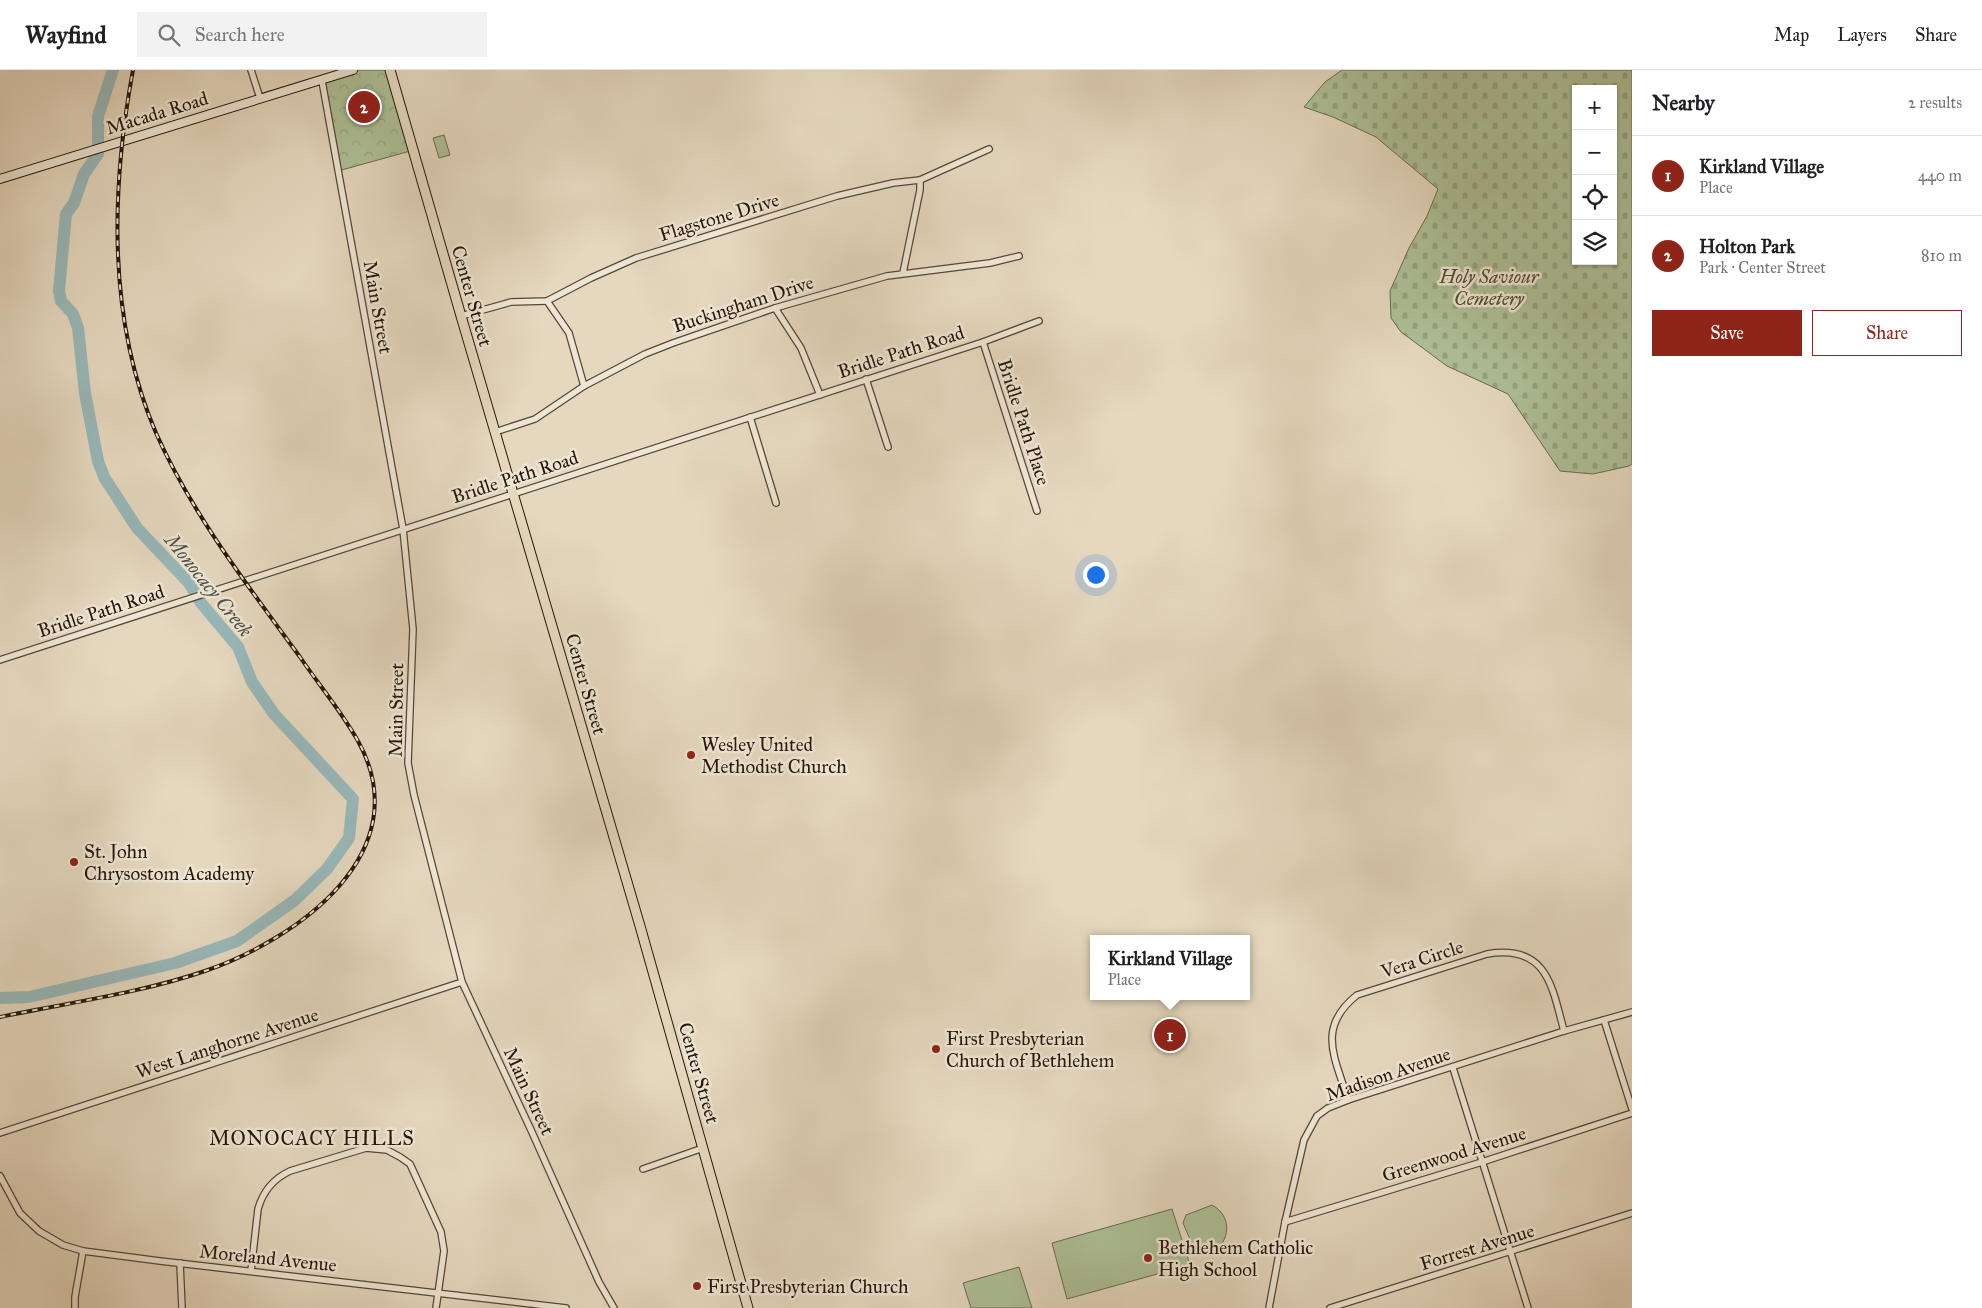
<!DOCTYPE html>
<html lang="en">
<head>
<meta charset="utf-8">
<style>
  :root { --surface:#fff; --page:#f2f2f2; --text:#202124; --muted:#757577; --line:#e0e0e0; --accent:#8f2418 }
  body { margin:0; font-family:"IM FELL Great Primer",serif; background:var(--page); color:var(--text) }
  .controls { position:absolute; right:15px; top:15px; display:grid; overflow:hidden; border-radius:0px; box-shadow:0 1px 4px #0004 }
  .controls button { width:45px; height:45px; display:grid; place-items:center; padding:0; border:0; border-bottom:1px solid var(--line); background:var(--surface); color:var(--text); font:25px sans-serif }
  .you { position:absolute; left:1095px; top:504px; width:18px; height:18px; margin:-12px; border:4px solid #fff; border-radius:50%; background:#1a73e8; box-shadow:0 0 0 8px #1a73e833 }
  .badge { display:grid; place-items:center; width:32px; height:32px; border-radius:50%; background:var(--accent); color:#fff; font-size:16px; font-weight:700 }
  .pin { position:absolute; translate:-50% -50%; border:2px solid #fff; box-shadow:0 1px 5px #0006 }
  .popup { position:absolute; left:1090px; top:865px; width:160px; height:65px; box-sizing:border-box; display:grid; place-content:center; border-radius:0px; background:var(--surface); filter:drop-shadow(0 1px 4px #0005); font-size:16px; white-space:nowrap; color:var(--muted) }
  .popup b { font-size:19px; color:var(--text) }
  .popup::after { content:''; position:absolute; left:50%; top:100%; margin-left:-10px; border:10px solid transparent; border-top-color:var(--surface) }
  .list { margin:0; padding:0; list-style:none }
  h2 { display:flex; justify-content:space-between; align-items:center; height:65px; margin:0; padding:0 20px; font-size:21px }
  h2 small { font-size:16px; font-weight:400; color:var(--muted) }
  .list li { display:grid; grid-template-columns:32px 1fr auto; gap:15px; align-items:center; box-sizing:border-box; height:80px; padding:0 20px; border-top:1px solid var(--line) }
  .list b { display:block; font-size:19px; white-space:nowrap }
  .list p { margin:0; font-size:16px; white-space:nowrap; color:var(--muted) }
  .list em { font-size:16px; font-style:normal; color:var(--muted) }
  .actions { display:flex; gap:10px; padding:15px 20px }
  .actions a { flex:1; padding:11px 0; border:1px solid var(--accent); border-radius:0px; text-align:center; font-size:18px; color:var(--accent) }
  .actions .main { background:var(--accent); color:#fff }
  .icon { flex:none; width:28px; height:28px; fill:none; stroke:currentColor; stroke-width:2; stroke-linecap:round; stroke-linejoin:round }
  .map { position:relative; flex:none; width:1632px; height:1238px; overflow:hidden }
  header { display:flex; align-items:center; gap:30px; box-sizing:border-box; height:70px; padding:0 25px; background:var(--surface); border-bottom:1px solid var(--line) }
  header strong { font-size:24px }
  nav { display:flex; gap:28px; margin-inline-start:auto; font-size:18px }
  .search { width:350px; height:45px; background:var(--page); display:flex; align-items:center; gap:12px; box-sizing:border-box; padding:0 18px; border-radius:0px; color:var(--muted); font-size:19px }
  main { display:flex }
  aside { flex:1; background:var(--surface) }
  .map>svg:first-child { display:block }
  .grass { fill:#aec097; stroke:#6a6b50 }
  .cemetery { fill:url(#cemetery-stones); stroke:#6a6b50; fill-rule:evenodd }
  .park { fill:url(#park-crowns); stroke:#6a6b50 }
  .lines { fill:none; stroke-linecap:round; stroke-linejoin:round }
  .river { stroke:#98b8ba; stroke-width:12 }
  .street-casing { stroke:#564636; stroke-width:8 }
  .secondary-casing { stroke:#261609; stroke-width:10 }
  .primary-casing { stroke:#261609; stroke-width:11 }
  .street { stroke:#eee6d5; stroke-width:5.5 }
  .secondary { stroke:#eee6d5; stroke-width:8 }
  .primary { stroke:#e5d8bf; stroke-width:9 }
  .rail-casing { stroke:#261609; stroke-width:4 }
  .rail { stroke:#eee6d5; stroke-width:2; stroke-dasharray:5.5; stroke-linecap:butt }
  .poi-dot { fill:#8f2418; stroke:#eee6d5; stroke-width:2 }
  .labels { text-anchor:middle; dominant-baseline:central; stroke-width:5; stroke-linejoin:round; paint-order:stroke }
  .street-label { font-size:19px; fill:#261609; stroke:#eee6d5 }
  .park-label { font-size:19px; font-style:italic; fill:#4f4934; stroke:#eee6d5 }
  .poi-label { font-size:19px; fill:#261609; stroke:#eee6d5; text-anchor:start }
  .water-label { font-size:20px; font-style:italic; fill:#4e4f47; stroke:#eee6d5 }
  .neighbourhood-label { font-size:20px; letter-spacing:1px; fill:#261609; stroke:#eee6d5 }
</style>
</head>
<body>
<header>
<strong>Wayfind</strong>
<div class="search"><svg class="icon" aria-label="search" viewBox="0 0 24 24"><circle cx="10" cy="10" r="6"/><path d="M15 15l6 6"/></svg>Search here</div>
<nav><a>Map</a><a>Layers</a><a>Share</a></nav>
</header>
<main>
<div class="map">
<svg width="1632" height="1238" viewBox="0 0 1632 1238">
  <defs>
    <pattern id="cemetery-stones" width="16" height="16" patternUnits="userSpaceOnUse" patternTransform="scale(1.25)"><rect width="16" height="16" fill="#aec097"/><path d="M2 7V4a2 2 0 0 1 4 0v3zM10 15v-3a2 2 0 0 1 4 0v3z" fill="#96a481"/></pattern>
    <pattern id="park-crowns" width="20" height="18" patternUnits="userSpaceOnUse" patternTransform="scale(1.25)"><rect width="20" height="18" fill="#aec097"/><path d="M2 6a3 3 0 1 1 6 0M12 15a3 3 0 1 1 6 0" fill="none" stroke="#96a481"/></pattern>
  </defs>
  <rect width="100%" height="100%" fill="#e5d8bf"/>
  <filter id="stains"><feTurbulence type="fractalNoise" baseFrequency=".004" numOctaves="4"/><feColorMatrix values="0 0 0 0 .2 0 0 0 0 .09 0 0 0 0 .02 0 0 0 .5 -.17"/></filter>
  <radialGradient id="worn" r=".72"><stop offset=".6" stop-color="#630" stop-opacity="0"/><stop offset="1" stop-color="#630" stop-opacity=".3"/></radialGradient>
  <!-- grass -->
  <g class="grass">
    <polygon points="444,65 450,85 439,88 433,68"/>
    <path d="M1212,1135C1243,1152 1219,1195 1195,1181L1183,1153L1186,1145Z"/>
    <polygon points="1172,1139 1190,1195 1067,1229 1052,1173"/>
    <polygon points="1019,1197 1032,1238 971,1238 963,1213"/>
  </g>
  <!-- cemetery -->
  <path class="cemetery" d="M1342,0H1632V394L1629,396L1593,404L1560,401L1508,324L1447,296L1401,262L1391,248L1390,221L1409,178L1427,146L1438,119L1376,67L1333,47L1304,37L1325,12ZM1576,19H1613V191H1576Z"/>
  <!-- park -->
  <polygon class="park" points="353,0 390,0 414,80 338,101 322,11"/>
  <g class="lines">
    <!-- river -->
    <polyline class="river" points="0,928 29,927 175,893 237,871 295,830 327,799 349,768 353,729 274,644 252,612 238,577 201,533 189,513 137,458 104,407 98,391 85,323 78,258 73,244 61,231 59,221 66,144 74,133 84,104 98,84 98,46 113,0"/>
    <defs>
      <g id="street">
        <polyline points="251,0 260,28"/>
        <polyline points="322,11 403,459 413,559 408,693 414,725 462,912 531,1060 599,1212 614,1238"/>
        <polyline points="903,203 920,120 920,110"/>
        <polyline points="547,231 569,263 584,316"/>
        <polyline points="775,238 801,278 820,325"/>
        <polyline points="461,246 511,232 547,231 591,208 636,188 837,126 893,113 920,110 989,79"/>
        <polyline points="983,272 1037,441"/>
        <polyline points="866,309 888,377"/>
        <polyline points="750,347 776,433"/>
        <polyline points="495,362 535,349 584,316 645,284 673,273 775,238 887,206 990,193 1019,186"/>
        <polyline points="0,590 983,272 1039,251"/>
        <polyline points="1604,950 1632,1039"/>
        <polyline points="1453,998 1528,1238"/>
        <path d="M1348,1030C1335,987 1316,958 1357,925L1487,884C1547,874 1552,916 1564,961"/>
        <polyline points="0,1063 462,912"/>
        <polyline points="643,1099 703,1078"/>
        <polyline points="0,1106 20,1143 39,1161 63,1175 83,1181 160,1191 566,1238"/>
        <polyline points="1285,1152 1482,1092 1632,1043"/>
        <polyline points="180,1193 182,1238"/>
        <path d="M251,1201L258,1139C263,1121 273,1109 290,1101L366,1078L387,1080L400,1087L410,1094L441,1162L444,1181L436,1238"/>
        <polyline points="75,1238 75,1227 83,1181"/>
        <polyline points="1269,1238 1285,1152 1304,1070 1317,1046 1328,1038 1348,1030 1564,961 1632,942"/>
        <polyline points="1330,1238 1632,1143"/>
      </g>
      <polyline id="secondary" points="0,109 353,0"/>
      <polyline id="primary" points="390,0 461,246 640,856 748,1238"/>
    </defs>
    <!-- street casing -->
    <use href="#street" class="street-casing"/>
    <!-- secondary casing -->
    <use href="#secondary" class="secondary-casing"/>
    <!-- primary casing -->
    <use href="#primary" class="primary-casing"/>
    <!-- street -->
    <use href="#street" class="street"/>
    <!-- secondary -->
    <use href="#secondary" class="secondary"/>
    <!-- primary -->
    <use href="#primary" class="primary"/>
    <defs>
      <path id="rail" d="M0,947C67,933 141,923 205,901C297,869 420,783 358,671C341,641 319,615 300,587C248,516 192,444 156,363C107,249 111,119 133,0"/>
    </defs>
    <!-- rail casing -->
    <use href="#rail" class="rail-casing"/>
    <!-- rail -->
    <use href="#rail" class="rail"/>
  </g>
  <!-- markers -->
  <g class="poi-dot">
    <circle cx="691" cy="685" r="5"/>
    <circle cx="74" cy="792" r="5"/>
    <circle cx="936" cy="979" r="5"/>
    <circle cx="1148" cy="1188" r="5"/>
    <circle cx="697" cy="1216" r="5"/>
  </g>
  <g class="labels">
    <!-- street labels -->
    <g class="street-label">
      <text transform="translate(157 43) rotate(-17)">Macada Road</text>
      <text transform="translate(719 147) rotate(-17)">Flagstone Drive</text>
      <text transform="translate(472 226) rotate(74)">Center Street</text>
      <text transform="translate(743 234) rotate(-18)">Buckingham Drive</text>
      <text transform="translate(378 237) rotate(80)">Main Street</text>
      <text transform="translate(901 282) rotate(-18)">Bridle Path Road</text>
      <text transform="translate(1024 352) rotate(72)">Bridle Path Place</text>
      <text transform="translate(515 407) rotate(-18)">Bridle Path Road</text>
      <text transform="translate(101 541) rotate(-18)">Bridle Path Road</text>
      <text transform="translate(586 614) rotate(74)">Center Street</text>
      <text transform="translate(396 640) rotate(-89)">Main Street</text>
      <text transform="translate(1422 889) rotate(-18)">Vera Circle</text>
      <text transform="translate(227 973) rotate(-18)">West Langhorne Avenue</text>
      <text transform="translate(699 1003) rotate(74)">Center Street</text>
      <text transform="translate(1388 1004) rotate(-19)">Madison Avenue</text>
      <text transform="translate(529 1021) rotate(65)">Main Street</text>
      <text transform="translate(1454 1084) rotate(-17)">Greenwood Avenue</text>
      <text transform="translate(1477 1177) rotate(-17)">Forrest Avenue</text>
      <text transform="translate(268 1188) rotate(6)">Moreland Avenue</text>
    </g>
    <!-- park labels -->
    <g class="park-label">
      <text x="1489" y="206">Holy Saviour<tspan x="1489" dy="22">Cemetery</tspan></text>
    </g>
    <!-- poi labels -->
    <g class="poi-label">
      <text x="701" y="674">Wesley United<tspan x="701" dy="22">Methodist Church</tspan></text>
      <text x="84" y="781">St. John<tspan x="84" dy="22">Chrysostom Academy</tspan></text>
      <text x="946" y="968">First Presbyterian<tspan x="946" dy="22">Church of Bethlehem</tspan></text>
      <text x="1158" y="1177">Bethlehem Catholic<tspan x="1158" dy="22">High School</tspan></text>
      <text x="707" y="1216">First Presbyterian Church</text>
    </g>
    <!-- water labels -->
    <g class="water-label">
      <text transform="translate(209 515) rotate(51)">Monocacy Creek</text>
    </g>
    <!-- neighbourhood labels -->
    <g class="neighbourhood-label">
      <text x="312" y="1068">MONOCACY HILLS</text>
    </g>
  </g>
  <rect width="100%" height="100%" filter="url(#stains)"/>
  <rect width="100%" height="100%" fill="url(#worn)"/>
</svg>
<div class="controls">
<button>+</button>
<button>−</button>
<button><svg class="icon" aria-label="locate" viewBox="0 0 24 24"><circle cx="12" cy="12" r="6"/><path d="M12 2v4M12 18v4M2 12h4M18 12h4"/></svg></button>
<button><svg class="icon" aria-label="layers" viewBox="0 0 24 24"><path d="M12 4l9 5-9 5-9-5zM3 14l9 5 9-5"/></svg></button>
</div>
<div class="you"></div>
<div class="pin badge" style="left:1170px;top:965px">1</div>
<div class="popup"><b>Kirkland Village</b>Place</div>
<div class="pin badge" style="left:364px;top:37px">2</div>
</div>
<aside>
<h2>Nearby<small>2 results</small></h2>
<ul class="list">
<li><span class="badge">1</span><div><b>Kirkland Village</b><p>Place</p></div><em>440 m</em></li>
<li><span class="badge">2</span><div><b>Holton Park</b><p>Park · Center Street</p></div><em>810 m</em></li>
</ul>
<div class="actions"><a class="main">Save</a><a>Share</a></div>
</aside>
</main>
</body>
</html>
